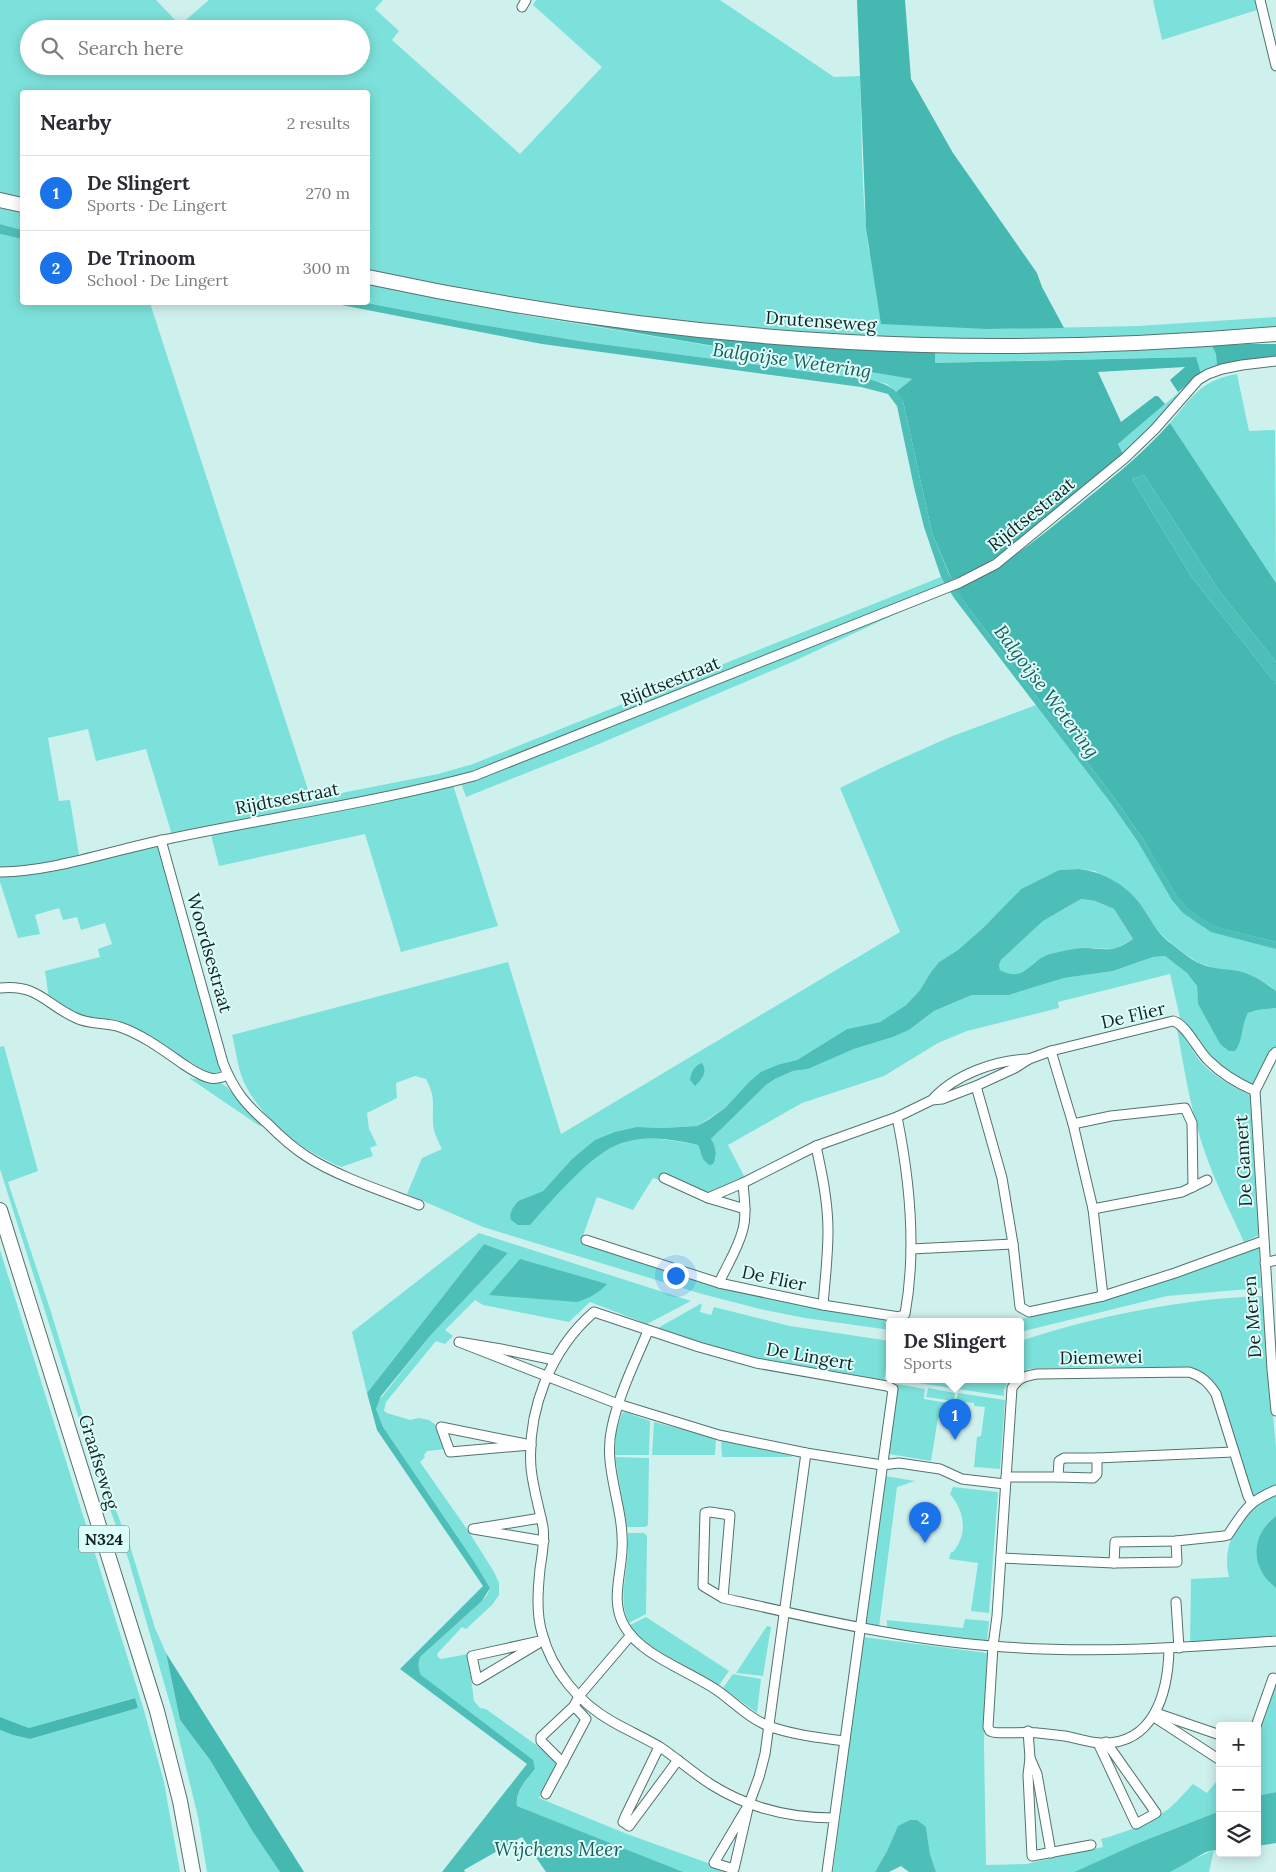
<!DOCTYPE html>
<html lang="en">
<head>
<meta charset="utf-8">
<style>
  :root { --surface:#fff; --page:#f7f7f7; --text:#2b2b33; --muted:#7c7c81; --line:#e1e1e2; --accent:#1a73e8 }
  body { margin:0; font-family:Lora,serif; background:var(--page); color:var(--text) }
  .controls { position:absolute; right:15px; bottom:15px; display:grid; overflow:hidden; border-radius:5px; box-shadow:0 2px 12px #0003 }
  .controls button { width:45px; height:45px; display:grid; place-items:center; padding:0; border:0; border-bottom:1px solid var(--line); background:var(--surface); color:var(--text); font:25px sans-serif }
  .you { position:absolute; left:675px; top:1275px; width:18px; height:18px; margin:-12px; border:4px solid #fff; border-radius:50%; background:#1a73e8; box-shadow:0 0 0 8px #1a73e833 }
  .badge { display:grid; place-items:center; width:32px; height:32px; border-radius:50%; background:var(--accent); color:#fff; font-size:16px; font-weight:700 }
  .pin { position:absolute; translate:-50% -41px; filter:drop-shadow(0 1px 2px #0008) }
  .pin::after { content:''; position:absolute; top:26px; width:18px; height:15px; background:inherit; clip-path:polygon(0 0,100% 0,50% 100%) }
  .popup { position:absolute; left:886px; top:1318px; width:138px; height:65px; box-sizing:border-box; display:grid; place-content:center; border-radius:5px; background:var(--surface); filter:drop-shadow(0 1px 4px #0005); font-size:16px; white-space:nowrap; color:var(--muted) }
  .popup b { font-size:19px; color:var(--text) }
  .popup::after { content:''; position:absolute; left:50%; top:100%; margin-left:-10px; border:10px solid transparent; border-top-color:var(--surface) }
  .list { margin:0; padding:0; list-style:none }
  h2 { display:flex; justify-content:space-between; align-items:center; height:65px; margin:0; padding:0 20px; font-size:21px }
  h2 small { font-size:16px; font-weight:400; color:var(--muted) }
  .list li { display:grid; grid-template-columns:32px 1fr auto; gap:15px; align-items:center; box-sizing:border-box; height:75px; padding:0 20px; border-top:1px solid var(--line) }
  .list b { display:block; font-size:19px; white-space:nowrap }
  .list p { margin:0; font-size:16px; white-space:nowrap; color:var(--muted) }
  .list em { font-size:16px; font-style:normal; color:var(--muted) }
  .icon { flex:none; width:28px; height:28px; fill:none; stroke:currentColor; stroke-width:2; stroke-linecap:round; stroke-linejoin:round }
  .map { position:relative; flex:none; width:1276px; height:1872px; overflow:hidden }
  .search { position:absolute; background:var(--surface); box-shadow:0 2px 12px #0003; left:20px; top:20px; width:350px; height:55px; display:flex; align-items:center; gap:12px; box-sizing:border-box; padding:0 18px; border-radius:28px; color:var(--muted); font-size:19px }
  .panel { position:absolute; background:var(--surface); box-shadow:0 2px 12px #0003; left:20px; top:90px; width:350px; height:215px; border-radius:5px }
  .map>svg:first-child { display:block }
  .green { fill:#7ce1da; fill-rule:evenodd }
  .forest { fill:#44b8b1 }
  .water { fill:#4dbfb8; fill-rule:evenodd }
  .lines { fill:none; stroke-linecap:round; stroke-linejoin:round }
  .minor-casing { stroke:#53726f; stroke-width:11 }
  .primary-casing { stroke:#53726f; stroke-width:16 }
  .minor { stroke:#fff; stroke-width:9 }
  .primary { stroke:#fff; stroke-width:14 }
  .labels { text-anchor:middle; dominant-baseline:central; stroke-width:4; stroke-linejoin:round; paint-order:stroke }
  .shield { fill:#dcfefb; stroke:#516563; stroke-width:1 }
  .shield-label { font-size:16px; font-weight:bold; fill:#162322 }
  .street-label { font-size:18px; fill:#162322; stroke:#dcfefb }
  .water-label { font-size:19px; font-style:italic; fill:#1d5c59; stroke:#dcfefb }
</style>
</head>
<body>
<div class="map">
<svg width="1276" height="1872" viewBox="0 0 1276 1872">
  <rect width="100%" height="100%" fill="#cff1ee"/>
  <!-- green -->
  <g class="green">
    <path d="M0,0H156L180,25L209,0H383L375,9L399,31L392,40L520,154L602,67L533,5L536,0H720L834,77L860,76C862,134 861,193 869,251L988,329L1138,326L1276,317V330C1183,336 1089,343 996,341C785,337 573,317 368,270V92H22V198L0,194ZM29,29H361V66H29Z"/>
    <polygon points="1153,0 1256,0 1257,10 1162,40"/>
    <polygon points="0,205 22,210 22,230 0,224"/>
    <polygon points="0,234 22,239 22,302 150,303 311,799 438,774 473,764 941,577 946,584 508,758 455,778 400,790 172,835 146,749 96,761 88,729 48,738 59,801 70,800 79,855 36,865 0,868"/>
    <polygon points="368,281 517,310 518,314 912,379 896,392 887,384 872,380 586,342 471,323 367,303"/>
    <polygon points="1212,346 1216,354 1217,367 1201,374 1195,357 934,363 935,351 1014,353"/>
    <path d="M1237,374L1249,431L1275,430L1276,583L1170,423C1192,397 1201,380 1237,374Z"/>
    <polygon points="1197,377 1124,456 1118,444"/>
    <polygon points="904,610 790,663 587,749 466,797 461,783"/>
    <path d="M1036,705L1110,802L1138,842L1273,948L1276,949V991L1269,985L1239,972L1217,969L1199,963L1185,954L1165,938L1152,924L1141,905L1095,871L1080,869L1059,870L1021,889L984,927L958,950L939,962L931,972L920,990L906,1005L880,1022L847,1029L797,1060L780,1064L749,1082L725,1108L697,1126L663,1128L637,1127L571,1160L543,1191L518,1201L512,1209L510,1215L530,1225C551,1202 592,1152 622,1143C647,1135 672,1140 698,1145L700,1152L716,1159V1150L711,1139L766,1085L775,1079L793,1071L808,1069L854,1049L893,1037L909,1030L934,1011L972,995H1009L1064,978L1113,971L1153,957L1165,956L1187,973L1197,986L1198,1004L1220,1044L1238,1047L1244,1020L1248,1013L1257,1010L1276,1008V1049L1254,1086L1227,1073L1211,1057L1191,1033L1180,1018L1170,974L1058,1002L1059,1008L967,1031L938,1043L884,1076L802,1103L728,1145L745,1178L707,1193L664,1173L659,1180L653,1178L633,1210L597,1197L581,1241C598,1249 617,1254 635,1260C725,1293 820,1309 916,1321H890V1330L805,1318L760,1309L702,1294L483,1227L407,1194L422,1158L442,1149C438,1141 433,1131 433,1122C432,1103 436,1098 426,1079L415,1076L396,1083L397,1098L367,1113L369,1129L377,1145L370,1148L373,1156L341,1167C301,1150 261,1120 243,1080C237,1066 236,1049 232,1035L508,962L561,1134L900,932L840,788L887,765L950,737Z"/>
    <polygon points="453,785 498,926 401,952 365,834 219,866 211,835"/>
    <polygon points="159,844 222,1070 216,1075 209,1074 152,1037 132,1026 81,1017 49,999 45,971 100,957 98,949 112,944 105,923 81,930 77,917 63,920 59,908 35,915 40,934 18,938 0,882 0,875"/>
    <polygon points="1081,899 1095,901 1114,909 1133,939 1115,949 1083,948 1035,962 1027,970 1018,975 1008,975 1000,970 999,965 1001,960 1043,921"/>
    <path d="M1177,1029C1186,1037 1192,1051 1200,1061C1216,1079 1232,1085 1251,1096L1259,1235L1244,1242C1232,1215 1218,1188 1208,1161C1192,1118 1185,1074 1177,1029Z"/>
    <polygon points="4,1046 38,1171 8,1182 51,1312 97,1463 130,1546 155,1628 166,1653 180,1720 210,1760 253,1832 280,1872 207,1872 198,1817 173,1714 128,1558 94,1466 0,1169 0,1047"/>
    <polygon points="189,1078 221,1083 227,1087 260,1123 261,1127"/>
    <path d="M479,1233L691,1301L647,1324L590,1302L569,1322L483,1305L475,1300L445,1330L453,1336L445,1344L436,1341L386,1402L384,1411L387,1413L410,1420L419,1418L429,1420L436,1425L446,1449L427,1451L424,1455L425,1457L420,1462L469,1532L494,1572L499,1583V1595L492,1605L466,1629L462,1627L437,1654L438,1657L441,1659L468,1654L474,1701L480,1708L486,1709L560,1762L539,1798L627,1834L733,1872H681L517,1806C516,1791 526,1780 535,1769L421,1675C418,1668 418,1664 420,1657L482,1601L487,1595L490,1588L383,1427L376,1410L377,1403L430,1336L508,1253L484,1244L367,1393L352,1332Z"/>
    <polygon points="1259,1248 1261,1288 1167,1296 1020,1332 1020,1321 1011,1321 1109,1299 1148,1287"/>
    <polygon points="0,1250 143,1707 164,1782 180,1872 0,1872 0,1730 13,1735 30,1739 138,1708 134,1698 29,1728 0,1717"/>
    <path d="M1262,1296L1276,1448V1485L1250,1499L1213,1388C1205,1373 1200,1370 1183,1367L1047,1368L1028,1369L1020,1375V1341C1097,1316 1181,1299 1262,1296Z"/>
    <polygon points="702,1303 700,1312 711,1315 714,1307 790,1326 890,1341 884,1381 756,1358 656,1329"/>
    <polygon points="891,1379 1009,1379 1004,1390 1004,1396"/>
    <polygon points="897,1384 925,1389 924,1399 954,1404 952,1419 938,1418 931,1461 889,1454"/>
    <polygon points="928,1388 955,1393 954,1401 926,1397"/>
    <polygon points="958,1393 1005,1400 1000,1469 974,1467 977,1437 981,1436 985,1407 974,1406 974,1403 956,1401"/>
    <polygon points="625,1412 650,1421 649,1455 615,1455 616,1433 622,1413"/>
    <polygon points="654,1422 716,1438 715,1455 652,1455"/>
    <polygon points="721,1440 792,1456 791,1457 722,1457"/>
    <polygon points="615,1457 649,1458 648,1525 645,1527 627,1527"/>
    <polygon points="885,1476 915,1481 897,1487 879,1627 866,1625"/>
    <path d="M953,1487L998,1492L989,1613L971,1611L978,1563L949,1559L951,1552H953C968,1534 965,1512 950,1494Z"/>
    <path d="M1273,1495H1276V1516L1269,1522V1582L1276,1588V1635L1249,1640L1190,1645L1191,1579L1229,1577C1222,1551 1234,1521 1256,1505C1261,1501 1268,1498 1273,1495Z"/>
    <path d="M628,1533H644L647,1536L646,1614L629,1623C619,1599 625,1585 627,1561C628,1552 628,1542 628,1533Z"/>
    <path d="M646,1617L729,1671L719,1685C691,1666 649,1653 630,1625Z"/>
    <polygon points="965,1619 989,1621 987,1641 887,1628 887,1620 963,1628"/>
    <polygon points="767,1626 771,1627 763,1676 736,1673"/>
    <path d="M863,1637L987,1653L984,1744L986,1865L1026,1864L1103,1847L1101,1839C1123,1833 1146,1825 1164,1812C1175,1805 1184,1793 1193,1784L1207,1793L1220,1777V1811L1138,1843L1074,1872H936L930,1854L926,1827H898L887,1851L875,1872H833Z"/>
    <polygon points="733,1674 761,1679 757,1713 723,1688"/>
    <polygon points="1276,1679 1276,1792 1257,1796 1257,1734"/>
    <polygon points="1214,1850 1209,1872 1170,1872 1182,1864"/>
  </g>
  <!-- forest -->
  <g class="forest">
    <polygon points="857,0 905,0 911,79 953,153 1037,273 1042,287 1064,328 988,329 881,324 866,228"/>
    <path d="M517,310L935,351V363L1196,357L1201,374L1178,392L1170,380L1185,367L1098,372L1121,422L1155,396H1158L1165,404L1118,444L1124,456C1070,501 1018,553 952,580L932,533L903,401L896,392L912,379L517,313Z"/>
    <polygon points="1247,344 1276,344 1276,358 1217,367 1216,354 1212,346"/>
    <path d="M1170,423L1276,583V662L1220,592L1144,475L1132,479L1191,576L1276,684V942L1213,926L1187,908L1177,896L1143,839L1115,799L967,606L956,588C1001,569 1036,540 1073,510C1107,482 1141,456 1170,423Z"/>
    <polygon points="166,1653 304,1872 280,1872 253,1832 210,1760 180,1720"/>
    <polygon points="135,1698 138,1708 30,1739 13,1735 0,1730 0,1717 29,1728"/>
  </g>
  <!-- water -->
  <g class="water">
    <polygon points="0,224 22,230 22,239 0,234"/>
    <path d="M331,303H367L471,323L586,342L872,380C886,384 896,388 903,401L932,533L949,574L967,606L1115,799L1143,839L1177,896L1187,908L1213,926L1276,942V949L1211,932L1183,913L1172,900L1138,842L1110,802L954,598L941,577L924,527L914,487L897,406L888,394L861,387L542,344Z"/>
    <polygon points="1144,475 1220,592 1276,662 1276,684 1191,576 1132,479"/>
    <path d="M1079,869C1104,872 1126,885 1141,905C1150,918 1156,932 1169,942C1179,949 1189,959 1201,964C1213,969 1226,969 1238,971C1252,974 1266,983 1276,991V1008L1257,1010L1248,1013C1241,1025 1243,1042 1235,1051H1229L1220,1044L1198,1004L1197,986L1187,973L1165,956L1153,957L1113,971L1064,978L1009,995H972L934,1011L909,1030L893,1037L854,1049L808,1069L793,1071L775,1079L766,1085L711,1139C716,1147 718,1155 713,1164L709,1165L703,1159L698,1145C673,1139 647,1135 622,1143C592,1152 551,1202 530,1225H518L511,1220L510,1215L512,1209L518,1201L543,1191L571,1160L595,1140L615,1132L637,1127L663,1128L697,1126L708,1120L725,1108L749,1082L761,1072L780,1064L797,1060L847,1029L880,1022L906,1005L920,990L931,972L939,962L958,950L984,927L1021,889L1059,870ZM1081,899L1095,901L1114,909L1133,939C1128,942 1122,946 1116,948C1108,951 1095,948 1085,948C1074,948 1058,952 1047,955C1028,963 1024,983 1000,970L999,965L1001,960L1043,921Z"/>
    <path d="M702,1063C708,1072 702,1079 695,1086L690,1080C691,1072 694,1066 702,1063Z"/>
    <path d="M484,1244L508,1253L430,1336L381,1396L376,1409L383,1427L473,1560L490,1588L482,1601L420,1657C418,1664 418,1668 421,1675L533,1760L535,1769C526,1780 515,1792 517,1806L683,1872H546L522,1837L464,1870L465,1872H442L527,1764L400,1669L483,1586L377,1430L367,1393Z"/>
    <path d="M520,1259L607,1284C599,1293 589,1298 577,1302L489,1295Z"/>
    <path d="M1276,1516V1588C1250,1568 1250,1536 1276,1516Z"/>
    <polygon points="1276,1792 1276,1843 1257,1846 1257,1796"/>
    <polygon points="1220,1811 1220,1851 1214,1850 1206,1852 1170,1872 1074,1872 1138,1843"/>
    <polygon points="910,1820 917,1820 926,1827 930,1854 936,1872 909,1872 901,1866 889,1872 875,1872 887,1851 898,1826"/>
  </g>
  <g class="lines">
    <defs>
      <g id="minor">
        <polyline points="1260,0 1276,66"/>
        <polyline points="522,7 526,0"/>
        <path d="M161,840L223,1063C234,1091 246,1105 268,1124C280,1136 292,1147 306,1156C336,1176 385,1192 419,1205"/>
        <path d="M0,872C55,871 110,851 163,840C267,818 372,803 474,776L959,583L996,564L1125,458L1155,429L1198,380L1208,374L1222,369L1242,365L1276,361"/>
        <path d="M0,988C38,984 45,1004 76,1018C90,1025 106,1022 120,1027C143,1035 163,1050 183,1064C191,1069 200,1076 210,1078C216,1080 222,1077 228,1075"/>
        <polyline points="1051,1051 1073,1124 1093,1209 1103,1296"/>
        <polyline points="1276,1052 1273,1055 1255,1091 1272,1369 1276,1411"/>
        <path d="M1029,1059L1051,1051L1173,1021C1186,1024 1198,1051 1209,1061C1223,1075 1237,1083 1255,1091"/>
        <polyline points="976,1086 1002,1178 1013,1244 1020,1307 1029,1312 1103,1296 1175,1273 1263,1241"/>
        <polyline points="1073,1124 1111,1116 1185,1108 1192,1123 1193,1187"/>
        <path d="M816,1146C822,1174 828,1202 828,1231C828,1256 825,1280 823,1305"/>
        <path d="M664,1178L708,1198L743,1183L816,1146L897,1117L932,1100L942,1099L976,1086L1015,1068L1029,1059C996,1060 955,1074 932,1100"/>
        <polyline points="708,1198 745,1209"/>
        <polyline points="1093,1209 1182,1192 1207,1180"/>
        <path d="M586,1240L719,1283L823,1305L899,1317L905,1314C917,1248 910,1181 897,1117"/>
        <polyline points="911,1249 1013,1244"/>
        <polyline points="1265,1263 1276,1260"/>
        <path d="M719,1283C727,1265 738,1249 743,1229C747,1214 744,1198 743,1183"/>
        <path d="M648,1331C635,1362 619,1394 612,1427C602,1468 625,1508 622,1550C621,1576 610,1603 625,1627C643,1657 690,1671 718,1691C735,1703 751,1720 771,1727C795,1735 820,1738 845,1741"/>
        <polyline points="554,1360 501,1349 459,1342 618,1404 719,1435 806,1453 882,1465 899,1463 940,1469 962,1479 1005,1484"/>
        <polygon points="441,1427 531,1445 450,1452"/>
        <polyline points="1006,1477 1058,1477 1059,1461 1064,1458 1097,1458 1233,1452"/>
        <polyline points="1058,1477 1093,1478 1097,1474 1097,1458"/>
        <polyline points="541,1518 473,1529 544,1541"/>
        <path d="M1001,1558L1114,1563L1115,1542L1176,1541L1224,1536L1228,1535C1244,1511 1247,1502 1276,1490"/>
        <polyline points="1114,1563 1177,1562 1176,1541"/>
        <path d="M723,1598L703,1586L705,1513L710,1512L730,1515L723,1598C812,1618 901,1639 992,1646C1087,1654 1181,1648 1276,1641"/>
        <polyline points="1176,1602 1179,1648"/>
        <polygon points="544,1640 477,1680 472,1656"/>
        <path d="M1169,1649C1168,1693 1154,1746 1099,1743C1087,1742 1076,1738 1065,1736C1056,1735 1047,1734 1038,1733C1027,1731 995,1735 990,1731L988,1727L993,1646L997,1616L1012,1388C1018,1378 1025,1376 1037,1374L1189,1372C1202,1376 1209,1383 1216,1394L1248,1496L1252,1503"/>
        <polyline points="1156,1713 1220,1735"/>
        <polyline points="1154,1717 1220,1760"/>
        <polyline points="1256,1726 1273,1678"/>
        <polyline points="1028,1731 1030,1758 1037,1774 1051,1853"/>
        <polyline points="1098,1743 1136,1824 1156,1813 1106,1742"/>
        <polyline points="659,1747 625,1817 623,1822 629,1826 678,1760"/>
        <polyline points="1030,1758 1028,1775 1032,1856 1091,1845"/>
        <polyline points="563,1763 541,1741 541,1737 574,1706 579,1696 631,1635"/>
        <polyline points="546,1794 586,1719 574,1706"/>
        <polyline points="749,1804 759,1777 765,1754 806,1453"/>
        <polygon points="749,1804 734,1869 714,1863"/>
        <path d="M827,1872L893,1389L887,1386L756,1363L699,1347L594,1312C550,1350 527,1411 531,1468C533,1488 539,1507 543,1527C545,1541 542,1555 540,1569C538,1589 536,1613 542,1633C552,1671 579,1703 613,1722C629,1731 645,1738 660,1747C678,1759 694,1774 712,1785C750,1809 790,1818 834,1818"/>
      </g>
      <g id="primary">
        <polyline points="0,200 22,205"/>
        <path d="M368,277C526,311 687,333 849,342C992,350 1134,346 1276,334"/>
        <polyline points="0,1210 157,1711 180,1801 193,1872"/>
      </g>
    </defs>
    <!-- minor casing -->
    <use href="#minor" class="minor-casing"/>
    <!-- primary casing -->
    <use href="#primary" class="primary-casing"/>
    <!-- minor -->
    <use href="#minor" class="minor"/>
    <!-- primary -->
    <use href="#primary" class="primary"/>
  </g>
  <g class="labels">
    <!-- shield labels -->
    <rect class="shield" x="79" y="1525.5" width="50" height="27" rx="4"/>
    <g class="shield-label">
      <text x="104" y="1539">N324</text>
    </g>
    <!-- street labels -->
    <g class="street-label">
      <text transform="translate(821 321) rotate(4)">Drutenseweg</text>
      <text transform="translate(1031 514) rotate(-39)">Rijdtsestraat</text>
      <text transform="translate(670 681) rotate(-22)">Rijdtsestraat</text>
      <text transform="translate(287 798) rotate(-11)">Rijdtsestraat</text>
      <text transform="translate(210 953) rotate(74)">Woordsestraat</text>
      <text transform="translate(1133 1015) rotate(-13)">De Flier</text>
      <text transform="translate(1243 1161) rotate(-93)">De Gamert</text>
      <text transform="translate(774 1278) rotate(12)">De Flier</text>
      <text transform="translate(1252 1317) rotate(-94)">De Meren</text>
      <text transform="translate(810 1356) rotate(10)">De Lingert</text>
      <text transform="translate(1101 1357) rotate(-1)">Diemewei</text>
      <text transform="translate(99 1462) rotate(73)">Graafseweg</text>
    </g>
    <!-- water labels -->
    <g class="water-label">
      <text transform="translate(792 360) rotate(8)">Balgoijse Wetering</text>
      <text transform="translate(1047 691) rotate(53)">Balgoijse Wetering</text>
      <text x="558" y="1849">Wijchens Meer</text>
    </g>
  </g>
</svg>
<div class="controls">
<button>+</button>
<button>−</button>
<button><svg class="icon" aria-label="layers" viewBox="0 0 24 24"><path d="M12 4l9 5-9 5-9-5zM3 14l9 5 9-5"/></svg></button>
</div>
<div class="you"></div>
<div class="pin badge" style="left:955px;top:1440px">1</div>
<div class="popup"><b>De Slingert</b>Sports</div>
<div class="pin badge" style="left:925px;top:1543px">2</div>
<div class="search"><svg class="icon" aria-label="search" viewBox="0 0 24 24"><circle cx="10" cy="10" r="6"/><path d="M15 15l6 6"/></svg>Search here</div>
<section class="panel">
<h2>Nearby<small>2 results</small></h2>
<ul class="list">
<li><span class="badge">1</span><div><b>De Slingert</b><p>Sports · De Lingert</p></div><em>270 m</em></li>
<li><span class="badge">2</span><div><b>De Trinoom</b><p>School · De Lingert</p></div><em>300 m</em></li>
</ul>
</section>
</div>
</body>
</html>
